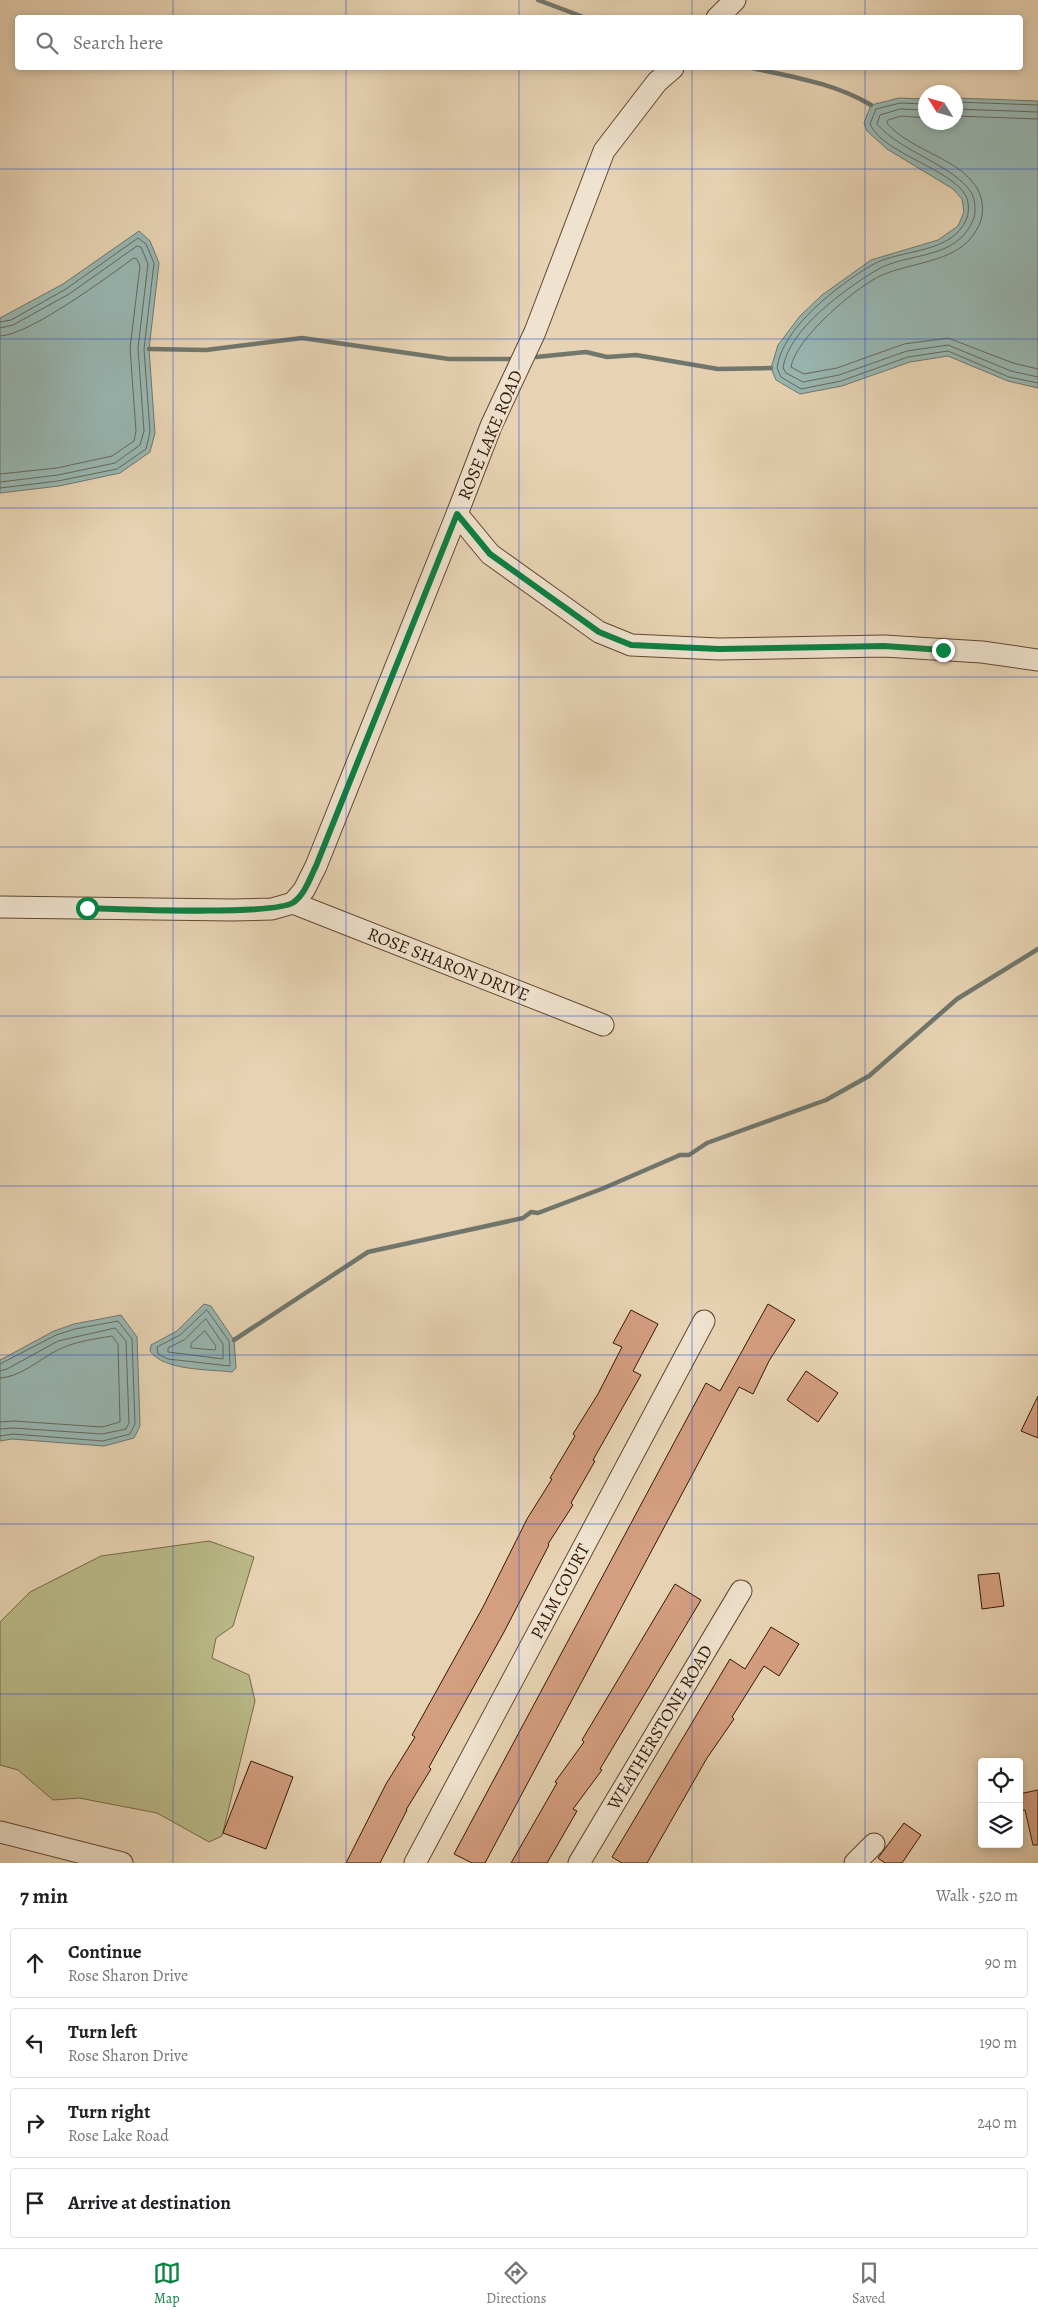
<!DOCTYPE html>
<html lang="en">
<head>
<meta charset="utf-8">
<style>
  :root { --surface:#fff; --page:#f2f2f2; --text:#202124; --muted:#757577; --line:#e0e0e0; --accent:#0b8043 }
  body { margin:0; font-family:Alegreya,serif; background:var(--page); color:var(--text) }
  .controls { position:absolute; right:15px; bottom:15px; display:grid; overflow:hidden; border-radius:5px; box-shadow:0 2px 8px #0003 }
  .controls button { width:45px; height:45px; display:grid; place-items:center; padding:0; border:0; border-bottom:1px solid var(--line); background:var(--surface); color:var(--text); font:25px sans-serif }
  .compass { position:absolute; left:918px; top:85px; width:45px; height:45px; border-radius:50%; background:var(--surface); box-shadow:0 2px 8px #0003; rotate:307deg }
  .stop { position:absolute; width:15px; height:15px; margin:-11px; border:4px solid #0b8043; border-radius:50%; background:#fff }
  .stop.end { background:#0b8043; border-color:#fff; box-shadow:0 1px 5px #0008 }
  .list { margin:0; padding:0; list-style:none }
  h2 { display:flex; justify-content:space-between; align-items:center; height:65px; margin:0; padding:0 20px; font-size:21px }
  h2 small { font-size:16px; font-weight:400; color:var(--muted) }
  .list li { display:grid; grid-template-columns:32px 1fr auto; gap:15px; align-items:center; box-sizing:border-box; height:70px; margin:0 10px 10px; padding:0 10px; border:1px solid var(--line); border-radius:5px }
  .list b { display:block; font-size:19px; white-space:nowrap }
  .list p { margin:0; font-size:16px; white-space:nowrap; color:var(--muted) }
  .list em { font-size:16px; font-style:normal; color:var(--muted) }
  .icon { flex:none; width:28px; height:28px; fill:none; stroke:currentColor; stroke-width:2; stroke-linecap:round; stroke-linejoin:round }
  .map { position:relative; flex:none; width:1038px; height:1863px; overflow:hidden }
  .search { position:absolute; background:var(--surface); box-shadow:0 2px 8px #0003; left:15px; right:15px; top:15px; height:55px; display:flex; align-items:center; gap:12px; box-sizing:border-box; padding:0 18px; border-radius:5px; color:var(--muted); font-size:19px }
  .sheet { height:385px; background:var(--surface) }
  nav { display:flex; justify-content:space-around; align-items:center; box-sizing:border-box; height:70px; border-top:1px solid var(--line); background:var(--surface); font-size:14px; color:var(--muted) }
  nav a { display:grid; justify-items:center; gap:2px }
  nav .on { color:var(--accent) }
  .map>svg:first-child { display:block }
  .green { fill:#babb89; stroke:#786a46 }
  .water { fill:#98b7b3; stroke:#70776d }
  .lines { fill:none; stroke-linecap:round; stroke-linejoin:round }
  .shore { stroke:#66685c; stroke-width:1 }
  .stream { stroke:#70776d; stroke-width:4.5 }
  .building { fill:#d49e80; stroke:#351804 }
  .minor-casing { stroke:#624730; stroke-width:23 }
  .minor { stroke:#efe2ce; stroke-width:21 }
  .route { stroke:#0b8043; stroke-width:6 }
  .grid { fill:none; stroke:#1d4ed8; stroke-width:1; stroke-opacity:0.55 }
  .labels { text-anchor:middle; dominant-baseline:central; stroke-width:4.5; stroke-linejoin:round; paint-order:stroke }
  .street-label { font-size:18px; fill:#351804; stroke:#efe2ce }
</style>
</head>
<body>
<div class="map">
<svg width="1038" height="1863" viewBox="0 0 1038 1863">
  <rect width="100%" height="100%" fill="#e7d3b3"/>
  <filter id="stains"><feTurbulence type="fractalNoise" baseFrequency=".004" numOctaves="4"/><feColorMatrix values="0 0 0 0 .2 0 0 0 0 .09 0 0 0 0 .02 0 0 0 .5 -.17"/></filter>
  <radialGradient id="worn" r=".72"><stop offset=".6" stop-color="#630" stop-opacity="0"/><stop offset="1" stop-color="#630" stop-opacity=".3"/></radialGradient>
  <!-- green -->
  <polygon class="green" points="209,1541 254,1557 233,1626 216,1638 212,1658 249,1675 255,1701 222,1836 209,1842 157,1813 79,1798 53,1800 18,1770 0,1765 0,1622 30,1592 101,1556"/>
  <!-- water -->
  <g class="water">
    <polygon points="899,98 925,99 926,122 956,122 956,98 1038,101 1038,388 1008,381 948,356 910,362 842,386 800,394 776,380 771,368 778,345 800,316 822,295 871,260 938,240 958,226 964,212 962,199 953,189 887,149 867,131 864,123 871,105"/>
    <polygon points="139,231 150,241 159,263 149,349 155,433 150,452 120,473 59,486 0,493 0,318 63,284"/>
    <path d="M204,1304L211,1306L234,1340L236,1368L232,1372C208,1369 164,1371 150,1351L151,1345L177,1331Z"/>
    <polygon points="121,1315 137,1337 140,1426 134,1438 104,1446 12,1439 0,1441 0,1360 54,1331 74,1324"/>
  </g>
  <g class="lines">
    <!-- shore -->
    <g class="shore">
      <polyline points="956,102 1038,105"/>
      <path d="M926,104L900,103L876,109L870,124C882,153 952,169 966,196C969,202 969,212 967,218C952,255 902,248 872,265C838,285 782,328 777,368L781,377L801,389L841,381L908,357L948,351L1009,377L1038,383"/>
      <polyline points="956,109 1038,112"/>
      <path d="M926,110L900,109L880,115L877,124C901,152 953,165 971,192C975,198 976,211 974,218C957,262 907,251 875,271C844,290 788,330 783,368L786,373L803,382L839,375L907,351L948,345L1011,371L1038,377"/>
      <polyline points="956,116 1038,119"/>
      <path d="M926,118L901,116L888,120L887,123C910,151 961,158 978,190C983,199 984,213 980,223C963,264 915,260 880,276C855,288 795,339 791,367L804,374L837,368L904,344L948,338L1013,363L1038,369"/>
      <polyline points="0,322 11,320 66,289 138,238 146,244 154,263 144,349 150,432 146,449 117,469 58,481 0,488"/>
      <polyline points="0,328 13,325 69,294 137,246 141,247 148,264 138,348 144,431 140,445 115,463 58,475 0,482"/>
      <path d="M0,336C30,335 107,277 134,258L137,259L140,266L130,348L136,431L134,441L112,456L57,468L0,474"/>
      <polygon points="207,1310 229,1341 230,1366 168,1359 158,1354 157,1347 180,1335"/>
      <polygon points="206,1319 223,1344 223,1359 168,1352 168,1348 184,1340"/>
      <polygon points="205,1331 216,1346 215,1350 191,1348 191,1344"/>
      <polyline points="0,1364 56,1335 75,1329 118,1321 132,1339 135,1424 130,1434 103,1441 13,1434 0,1436"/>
      <polyline points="0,1371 7,1369 58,1341 115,1328 126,1341 129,1423 126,1429 102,1434 13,1428 0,1429"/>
      <path d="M0,1378C22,1377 43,1356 62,1348C78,1341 95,1339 112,1336L118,1344L120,1422L102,1427L14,1421L0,1422"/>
    </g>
    <!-- stream -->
    <g class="stream">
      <polyline points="538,0 586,18"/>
      <path d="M752,68C793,77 834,83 871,105"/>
      <polyline points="149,349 206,350 302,338 449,359 512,359"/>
      <polyline points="536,357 586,352 607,357 636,355 718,369 771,368"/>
      <polyline points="234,1340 368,1252 523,1218 531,1212 538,1213 604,1188 680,1155 689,1155 707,1143 826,1100 869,1076 957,999 1038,949"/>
    </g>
  </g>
  <!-- building -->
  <g class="building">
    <polygon points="768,1304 795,1320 769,1361 753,1394 739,1387 485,1863 472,1863 454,1854 706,1383 720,1391"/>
    <polygon points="631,1310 658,1324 633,1371 641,1375 593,1460 595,1461 571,1503 573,1505 548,1544 549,1545 504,1632 429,1767 431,1769 406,1810 407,1810 380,1863 346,1863 386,1784 415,1737 412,1735 483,1607 527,1519 552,1479 550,1478 575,1436 573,1434 598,1394 622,1347 613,1343"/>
    <polygon points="806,1371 838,1393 818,1422 787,1400"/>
    <polygon points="1038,1396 1038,1438 1021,1431"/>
    <polygon points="999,1573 1004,1606 982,1609 978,1575"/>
    <polygon points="675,1584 701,1600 600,1769 602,1770 573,1809 577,1811 547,1863 511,1863 557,1783 555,1782 584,1742 582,1740"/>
    <polygon points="771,1627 799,1644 779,1676 764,1666 732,1717 734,1719 707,1758 647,1863 622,1863 612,1857 730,1659 745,1669"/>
    <polygon points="251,1761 293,1777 266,1849 223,1833"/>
    <polygon points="1038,1790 1038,1845 1033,1845 1025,1810 1019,1811 1019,1794"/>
    <polygon points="904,1823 921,1835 902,1863 885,1863 878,1858"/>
  </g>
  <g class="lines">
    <defs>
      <g id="minor">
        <polyline points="717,18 735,0"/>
        <polyline points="673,68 657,82 604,151 535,332 491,426 457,514 490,554 599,632 631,645 719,649 884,646 982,652 1038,660"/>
        <polyline points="293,903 304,890 316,866 457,514"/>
        <path id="s1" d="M0,907L232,910L272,909L293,903L603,1025"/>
        <polyline points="0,1832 122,1863"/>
        <path id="s2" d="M415,1863L704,1321"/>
        <path id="s3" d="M579,1863L741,1591"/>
        <polyline points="855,1863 874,1844"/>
      </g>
    </defs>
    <!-- minor casing -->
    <use href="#minor" class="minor-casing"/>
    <!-- minor -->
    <use href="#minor" class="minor"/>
  </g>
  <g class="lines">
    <!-- route -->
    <path class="route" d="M87,908C119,909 276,916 294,902C305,894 310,878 316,866L457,514L490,554L599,632L631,645L719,649L884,646L943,650"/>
  </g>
  <!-- grid -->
  <path class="grid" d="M173,0V18M346,0V18M519,0V18M692,0V18M865,0V18M173,68V1863M346,68V1863M519,68V1863M692,68V1863M865,68V1863M0,169H1038M0,339H1038M0,508H1038M0,677H1038M0,847H1038M0,1016H1038M0,1186H1038M0,1355H1038M0,1524H1038M0,1694H1038"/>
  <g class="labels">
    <!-- street labels -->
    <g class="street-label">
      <text transform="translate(490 435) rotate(-67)">ROSE LAKE ROAD</text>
      <text stroke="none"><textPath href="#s1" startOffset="461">ROSE SHARON DRIVE</textPath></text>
      <text stroke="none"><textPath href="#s2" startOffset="308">PALM COURT</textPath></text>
      <text stroke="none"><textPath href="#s3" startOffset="158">WEATHERSTONE ROAD</textPath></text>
    </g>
  </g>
  <rect width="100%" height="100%" filter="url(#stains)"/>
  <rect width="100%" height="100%" fill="url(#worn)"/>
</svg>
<div class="controls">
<button><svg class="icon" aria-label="locate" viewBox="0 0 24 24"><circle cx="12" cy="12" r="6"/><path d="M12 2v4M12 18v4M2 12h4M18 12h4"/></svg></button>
<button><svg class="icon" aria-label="layers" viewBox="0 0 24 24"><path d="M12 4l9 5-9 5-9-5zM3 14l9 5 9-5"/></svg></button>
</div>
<svg class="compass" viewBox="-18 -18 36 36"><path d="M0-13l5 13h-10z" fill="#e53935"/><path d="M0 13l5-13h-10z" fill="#757577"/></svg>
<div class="stop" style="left:87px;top:908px"></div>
<div class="stop end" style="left:943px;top:650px"></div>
<div class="search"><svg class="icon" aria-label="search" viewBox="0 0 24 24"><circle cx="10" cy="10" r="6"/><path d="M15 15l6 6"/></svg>Search here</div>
</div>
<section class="sheet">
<h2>7 min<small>Walk · 520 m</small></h2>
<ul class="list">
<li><svg class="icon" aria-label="ahead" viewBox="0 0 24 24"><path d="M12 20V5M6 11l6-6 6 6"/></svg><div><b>Continue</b><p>Rose Sharon Drive</p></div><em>90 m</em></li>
<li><svg class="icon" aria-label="left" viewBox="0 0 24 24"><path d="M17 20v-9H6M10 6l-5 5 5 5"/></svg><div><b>Turn left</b><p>Rose Sharon Drive</p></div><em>190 m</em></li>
<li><svg class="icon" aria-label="right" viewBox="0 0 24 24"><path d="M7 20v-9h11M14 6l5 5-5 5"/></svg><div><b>Turn right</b><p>Rose Lake Road</p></div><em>240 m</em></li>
<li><svg class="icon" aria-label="arrive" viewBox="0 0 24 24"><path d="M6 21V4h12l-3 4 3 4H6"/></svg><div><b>Arrive at destination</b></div></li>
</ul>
</section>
<nav>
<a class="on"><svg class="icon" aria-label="map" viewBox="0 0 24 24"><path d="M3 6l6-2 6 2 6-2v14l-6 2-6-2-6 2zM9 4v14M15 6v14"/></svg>Map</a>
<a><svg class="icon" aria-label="directions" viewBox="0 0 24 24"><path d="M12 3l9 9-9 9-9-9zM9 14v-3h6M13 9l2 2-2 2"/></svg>Directions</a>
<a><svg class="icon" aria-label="saved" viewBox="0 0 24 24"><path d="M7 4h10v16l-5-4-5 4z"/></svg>Saved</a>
</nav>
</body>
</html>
